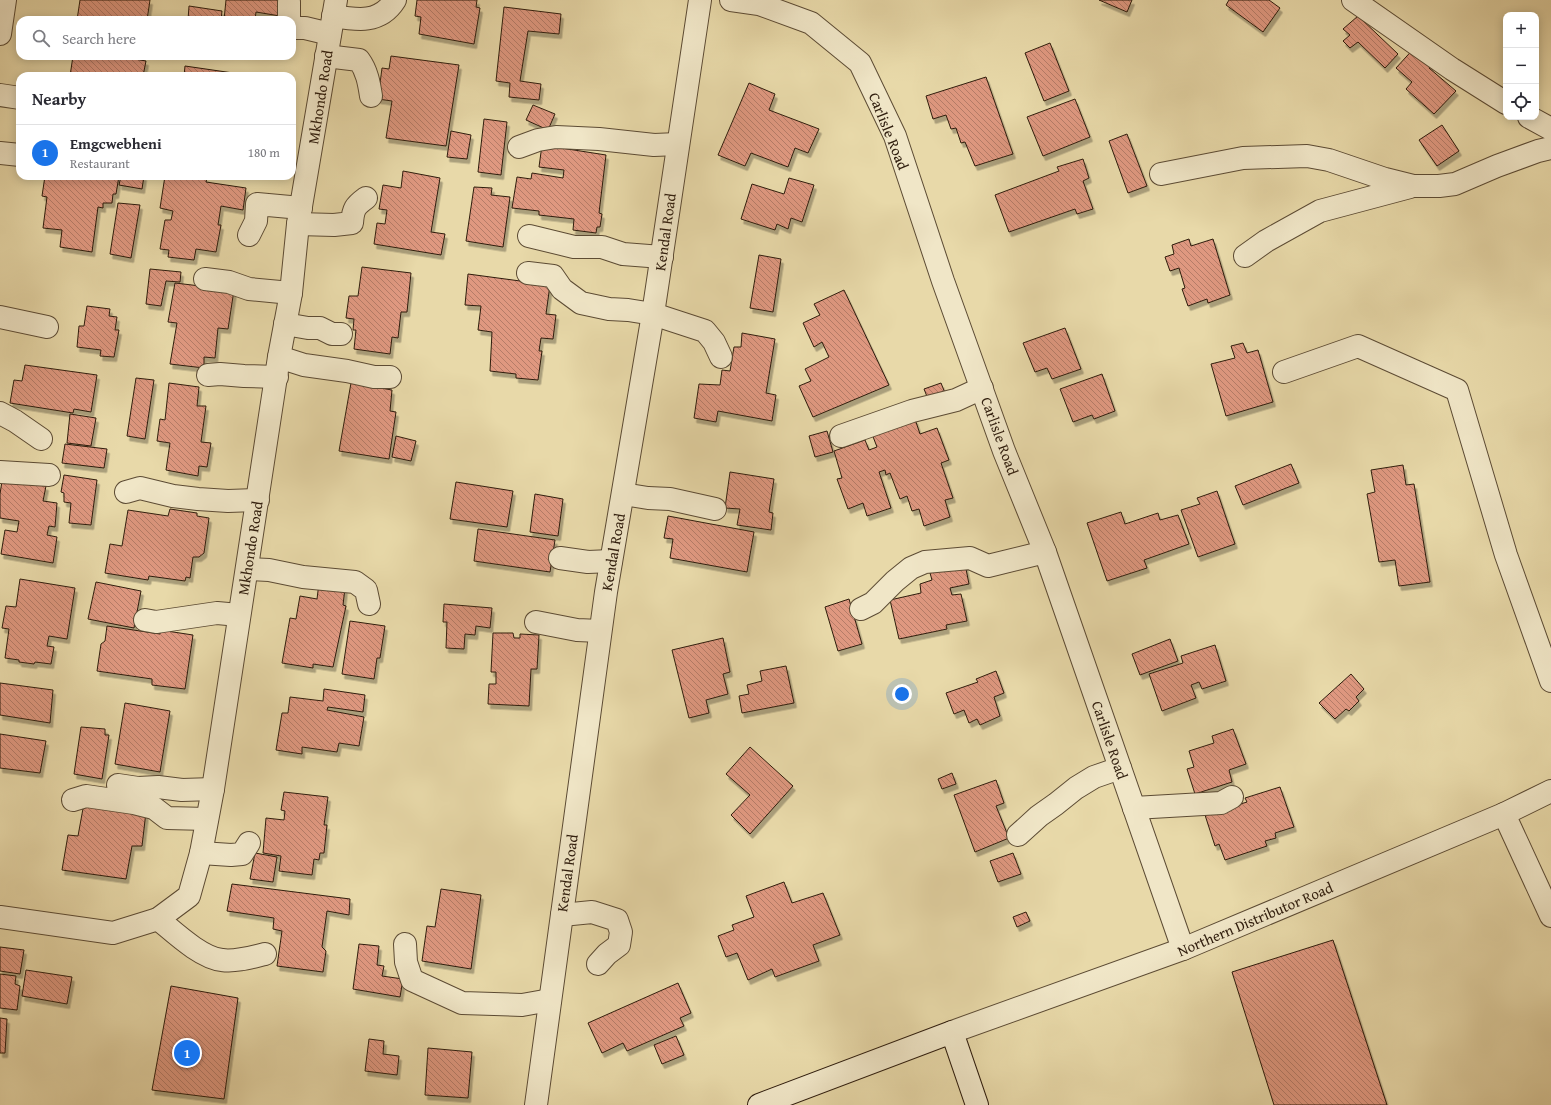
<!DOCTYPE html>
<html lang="en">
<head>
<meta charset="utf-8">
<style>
  :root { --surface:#fff; --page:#f7f7f7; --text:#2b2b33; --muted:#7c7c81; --line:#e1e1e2; --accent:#1a73e8 }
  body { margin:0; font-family:"Gentium Book Plus",serif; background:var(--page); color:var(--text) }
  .controls { position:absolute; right:12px; top:12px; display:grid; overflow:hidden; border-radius:8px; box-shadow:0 2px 10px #0003 }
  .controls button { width:36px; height:36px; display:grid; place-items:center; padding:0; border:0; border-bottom:1px solid var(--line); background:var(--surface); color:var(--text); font:20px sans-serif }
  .you { position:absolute; left:902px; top:694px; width:14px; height:14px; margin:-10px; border:3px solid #fff; border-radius:50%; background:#1a73e8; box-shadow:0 0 0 6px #1a73e833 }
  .badge { display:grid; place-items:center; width:26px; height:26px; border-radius:50%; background:var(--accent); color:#fff; font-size:13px; font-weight:700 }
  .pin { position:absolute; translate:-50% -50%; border:2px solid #fff; box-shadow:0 1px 4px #0006 }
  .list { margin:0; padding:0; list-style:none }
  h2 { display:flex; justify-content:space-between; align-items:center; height:52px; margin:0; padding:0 16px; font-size:17px }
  h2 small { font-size:13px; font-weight:400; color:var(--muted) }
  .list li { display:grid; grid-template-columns:26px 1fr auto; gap:12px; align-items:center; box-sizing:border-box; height:56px; padding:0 16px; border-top:1px solid var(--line) }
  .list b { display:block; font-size:15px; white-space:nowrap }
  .list p { margin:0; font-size:13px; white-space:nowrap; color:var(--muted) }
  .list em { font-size:13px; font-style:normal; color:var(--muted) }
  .icon { flex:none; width:22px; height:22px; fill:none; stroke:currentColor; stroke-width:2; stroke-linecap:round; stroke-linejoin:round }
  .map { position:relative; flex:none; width:1551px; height:1105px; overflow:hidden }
  .search { position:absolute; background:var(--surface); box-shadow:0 2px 10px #0003; left:16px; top:16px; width:280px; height:44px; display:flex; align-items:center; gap:10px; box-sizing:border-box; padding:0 14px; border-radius:12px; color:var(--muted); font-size:15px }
  .panel { position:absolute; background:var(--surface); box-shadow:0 2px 10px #0003; left:16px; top:72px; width:280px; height:108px; border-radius:12px }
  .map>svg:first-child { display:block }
  .building { fill:url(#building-back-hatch); stroke:#2e1c0d; filter:url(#shadow) }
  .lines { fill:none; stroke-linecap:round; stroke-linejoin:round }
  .minor-casing { stroke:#5c4b34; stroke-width:24 }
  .secondary-casing { stroke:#2e1c0d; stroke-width:24 }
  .minor { stroke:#f0e6c7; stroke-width:22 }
  .secondary { stroke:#f0e6c7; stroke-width:22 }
  .labels { text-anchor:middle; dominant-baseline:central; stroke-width:3; stroke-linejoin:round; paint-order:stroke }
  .street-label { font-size:15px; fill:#2e1c0d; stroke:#f0e6c7 }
</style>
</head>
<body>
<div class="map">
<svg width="1551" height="1105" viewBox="0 0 1551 1105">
  <defs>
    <pattern id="building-back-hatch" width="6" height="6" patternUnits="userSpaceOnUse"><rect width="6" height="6" fill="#df9880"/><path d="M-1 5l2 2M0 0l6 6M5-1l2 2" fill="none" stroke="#b57b67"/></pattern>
    <filter id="shadow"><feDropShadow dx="2.5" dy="4.5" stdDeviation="0" flood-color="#0004"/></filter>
  </defs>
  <rect width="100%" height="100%" fill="#e8d9a9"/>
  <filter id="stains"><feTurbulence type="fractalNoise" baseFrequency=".005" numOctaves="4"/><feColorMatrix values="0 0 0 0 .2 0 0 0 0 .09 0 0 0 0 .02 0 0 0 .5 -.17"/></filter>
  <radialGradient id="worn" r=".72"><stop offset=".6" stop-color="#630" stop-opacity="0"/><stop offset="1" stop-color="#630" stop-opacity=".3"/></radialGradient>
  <!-- building -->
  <g class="building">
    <polygon points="80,0 150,0 147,20 77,20"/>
    <polygon points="226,0 282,0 280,16 256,12 255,20 224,20"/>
    <polygon points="417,0 477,0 476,7 480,8 474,44 419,34 421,17 415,16"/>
    <polygon points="1099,0 1132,0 1127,12"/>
    <polygon points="1229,0 1269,0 1280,8 1263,32 1226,5"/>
    <polygon points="189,6 222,11 221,20 188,20"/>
    <polygon points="504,7 561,14 559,34 528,31 520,81 541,84 539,100 509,97 510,83 496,81"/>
    <polygon points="1358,16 1398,54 1385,68 1358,42 1350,48 1343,41 1350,35 1343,29"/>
    <polygon points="1050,43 1069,91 1044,101 1025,53"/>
    <polygon points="1417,45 1434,61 1429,68 1456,91 1434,114 1406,89 1412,82 1396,68"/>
    <polygon points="73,56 117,56 146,61 143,76 70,76"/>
    <polygon points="391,56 459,65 446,146 386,138 392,101 378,99 382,68 389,69"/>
    <polygon points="185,66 247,75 184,76"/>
    <polygon points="986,77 1013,154 975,166 965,142 961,143 956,128 951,129 946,115 933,119 926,96"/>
    <polygon points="749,83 775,94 769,110 819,129 808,153 795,148 788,167 751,153 745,166 718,155"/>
    <polygon points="1075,99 1090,137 1043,156 1027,117"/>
    <polygon points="533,105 555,114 548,130 526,120"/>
    <polygon points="484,119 507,122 501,175 478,172"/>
    <polygon points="1442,125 1459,151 1437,166 1419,140"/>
    <polygon points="451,131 471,135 467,159 447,157"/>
    <polygon points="1127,134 1147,186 1128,193 1109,141"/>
    <polygon points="542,145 606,155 599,213 602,214 600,227 597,227 596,233 573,230 574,219 539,215 539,211 512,208 517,177 531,179 532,173 563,178 564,170 539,167"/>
    <polygon points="1083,159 1089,178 1083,181 1093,209 1077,214 1075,209 1009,232 995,195 1059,171 1057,167"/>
    <polygon points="403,171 440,178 431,232 445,234 441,255 374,244 377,223 385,224 387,210 379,209 383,185 401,188"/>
    <polygon points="45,176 119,176 116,194 113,194 112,203 103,203 103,208 98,207 92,252 60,247 62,230 43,228 47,197 42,196"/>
    <polygon points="121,176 144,176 142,189 119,185"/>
    <polygon points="165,176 196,176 207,178 206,182 246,188 243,210 221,206 218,225 221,225 216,252 196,249 194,260 168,257 169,250 160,249 165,220 171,220 173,211 160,208"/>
    <polygon points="789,178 814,185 802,222 791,218 788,229 777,224 775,230 741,219 752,184 784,194"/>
    <polygon points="474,187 492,188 491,195 510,197 503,247 466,241"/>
    <polygon points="118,203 140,205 131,258 110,254"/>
    <polygon points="1189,239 1191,246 1213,239 1230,295 1208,303 1207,299 1188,306 1182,289 1185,288 1179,268 1170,271 1165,257 1174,254 1172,245"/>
    <polygon points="759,255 781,259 773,312 750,308"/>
    <polygon points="362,267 411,273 407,312 401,312 398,338 392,337 390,354 354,349 356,330 353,330 354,319 346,318 349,296 358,296"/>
    <polygon points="150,269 181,272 180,282 166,281 161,306 146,304"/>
    <polygon points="468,274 550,285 546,314 556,315 553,339 541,338 539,351 542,351 538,380 516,378 516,374 490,371 492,332 478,330 481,306 465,305"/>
    <polygon points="175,283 234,290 228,329 218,328 215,358 204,357 204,368 170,364 177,323 168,322"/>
    <polygon points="844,290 889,385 813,417 799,386 811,381 805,369 829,357 822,342 814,347 803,323 820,315 814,304"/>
    <polygon points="87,306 110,309 109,316 117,317 115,330 119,330 114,357 100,356 101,350 77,347 79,326 84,326"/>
    <polygon points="1065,328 1081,369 1052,379 1047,368 1035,372 1023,343"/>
    <polygon points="742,333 775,339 766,393 776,395 772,421 718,411 716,422 694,418 699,384 720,385 722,370 730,371 734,347 741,347"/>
    <polygon points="1243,343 1247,353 1258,350 1273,402 1226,416 1211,364 1235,358 1231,346"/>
    <polygon points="25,365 97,375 91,412 74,409 73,413 10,403 14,380 22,381"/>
    <polygon points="1102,374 1115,411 1094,419 1092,415 1073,422 1060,389"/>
    <polygon points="136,378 154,380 145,439 127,436"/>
    <polygon points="169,383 199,387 197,406 206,406 201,442 211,443 207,467 199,466 198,476 166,470 170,443 157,441 160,419 165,420"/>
    <polygon points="351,383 392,390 390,411 396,412 389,459 339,451"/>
    <polygon points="941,383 945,393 928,399 924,389"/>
    <polygon points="70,414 96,418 91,446 67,443"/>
    <polygon points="915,419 920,434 937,428 949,460 941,463 953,498 945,500 950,517 924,526 919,509 912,511 907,496 900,499 890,473 886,475 885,470 879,472 891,508 867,516 863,503 848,509 837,479 842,478 834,451 865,440 869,450 877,447 872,434"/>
    <polygon points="827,431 833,452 815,457 809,436"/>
    <polygon points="396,436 416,441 411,461 392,457"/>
    <polygon points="65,444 107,449 104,468 62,463"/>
    <polygon points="1291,464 1299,483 1243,505 1235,486"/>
    <polygon points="1403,465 1406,485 1414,484 1430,582 1399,586 1395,560 1379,562 1367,494 1375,492 1371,470"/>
    <polygon points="730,472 774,479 769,512 773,513 771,530 737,525 740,509 725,508"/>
    <polygon points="64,475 97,480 91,525 69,523 71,503 64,502 64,493 61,492"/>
    <polygon points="2,481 46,486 43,501 57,503 55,527 49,526 47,535 57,537 53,563 1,554 5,530 17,532 19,521 0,518 0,494"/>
    <polygon points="456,482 513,491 507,527 450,519"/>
    <polygon points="1217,491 1235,544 1198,557 1181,510 1200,504 1197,498"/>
    <polygon points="535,494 563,499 558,536 530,532"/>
    <polygon points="170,509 197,513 197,516 209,518 204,553 199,557 193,557 190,578 186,577 185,581 149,576 148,580 105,573 110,544 122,546 128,510 168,516"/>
    <polygon points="1121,512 1125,524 1158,513 1160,520 1178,515 1189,544 1144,560 1147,568 1107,581 1087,523"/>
    <polygon points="668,516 754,532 747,572 670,558 673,539 664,538"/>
    <polygon points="478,529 555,540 550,572 474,561"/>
    <polygon points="965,564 969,584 950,588 952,595 961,594 967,621 946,625 947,629 899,639 890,600 921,593 920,584 932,580 930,573"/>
    <polygon points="20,579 75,588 67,639 49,636 47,646 54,647 51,664 35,662 34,664 19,662 19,660 5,658 9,629 2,628 6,606 16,607"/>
    <polygon points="96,582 141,591 134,628 88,619"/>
    <polygon points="319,583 345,588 343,605 346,606 333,667 313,664 313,668 282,663 290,618 296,619 300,596 317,599"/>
    <polygon points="849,599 862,644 838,651 825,607"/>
    <polygon points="444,604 492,608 490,628 476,626 475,635 465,634 464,649 446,648 447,622 443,622"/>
    <polygon points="350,621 385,626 380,658 377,658 374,679 342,674"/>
    <polygon points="107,626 160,634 160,630 193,635 185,689 152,685 152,679 97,671 101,644 105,641"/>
    <polygon points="493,633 513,633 514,638 520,638 520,634 539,635 537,669 531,669 529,706 488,704 489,684 496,684 496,672 491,672"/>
    <polygon points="723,638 730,672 723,674 728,694 706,700 709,713 689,718 672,650"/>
    <polygon points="1170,639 1178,661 1140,675 1132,654"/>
    <polygon points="1215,645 1226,681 1202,689 1199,682 1191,685 1196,698 1162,711 1149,674 1183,663 1181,656"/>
    <polygon points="786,666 794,703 742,713 739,696 749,694 747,685 762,681 760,671"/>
    <polygon points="996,671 1004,693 994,697 1000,716 980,725 977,719 969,723 964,710 954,714 946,693 978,682 976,679"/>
    <polygon points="1351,674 1364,689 1356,697 1359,701 1349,711 1346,709 1335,719 1319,703"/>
    <polygon points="0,683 53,690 50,723 0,715"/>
    <polygon points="324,689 365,695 363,712 328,707 327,710 364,717 359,746 339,743 337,752 302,747 302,754 276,750 282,713 288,713 290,697 323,701"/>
    <polygon points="125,703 170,711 160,772 115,764"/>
    <polygon points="81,727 105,729 105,735 109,735 102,779 74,774"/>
    <polygon points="1233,729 1246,764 1229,770 1232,782 1195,794 1187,769 1194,767 1189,751 1214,743 1212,736"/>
    <polygon points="0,734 46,741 40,773 0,768"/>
    <polygon points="750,747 793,786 750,834 731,815 750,795 726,774"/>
    <polygon points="952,773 956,784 942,789 938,779"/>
    <polygon points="996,780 1004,803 996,806 1009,838 975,852 954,795"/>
    <polygon points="1280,787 1294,827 1275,833 1276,838 1265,841 1267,846 1225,860 1219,844 1215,846 1205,815 1247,802 1245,798"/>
    <polygon points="284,792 328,797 324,825 327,825 324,853 320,853 319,860 314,859 312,875 279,871 281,856 263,853 266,818 284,820 285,811 281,810"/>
    <polygon points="84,803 146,812 142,846 132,846 126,879 62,870 68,835 78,836"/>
    <polygon points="255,853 277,857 273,882 250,879"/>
    <polygon points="1013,853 1021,874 998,882 990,861"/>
    <polygon points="784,882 792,903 823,893 840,935 813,945 819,961 775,977 772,969 748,980 737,953 726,957 718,936 734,930 732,925 754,917 746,896"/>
    <polygon points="232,884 350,899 349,915 327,911 322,947 326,951 323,972 277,966 282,931 273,929 274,918 227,911"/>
    <polygon points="441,889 481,895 471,969 422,961 427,926 435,927"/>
    <polygon points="1026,912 1030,921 1017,927 1013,917"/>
    <polygon points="1333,940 1387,1105 1274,1105 1232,972"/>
    <polygon points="359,944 379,946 377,965 384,966 382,976 403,979 400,997 353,989"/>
    <polygon points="0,947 24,950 20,974 0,971"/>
    <polygon points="26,970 72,977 67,1004 22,996"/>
    <polygon points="0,974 16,976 15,984 20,986 17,1010 0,1008"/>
    <polygon points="678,983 691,1013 680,1018 684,1026 627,1051 623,1043 602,1053 588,1023"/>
    <polygon points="171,986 238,998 224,1099 152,1090"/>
    <polygon points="0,1018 7,1019 5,1053 0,1053"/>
    <polygon points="676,1036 684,1055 662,1064 654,1045"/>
    <polygon points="369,1039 384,1041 383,1054 399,1056 397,1075 365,1071"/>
    <polygon points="428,1048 472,1052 468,1098 425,1095"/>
  </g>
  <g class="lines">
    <defs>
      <g id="minor">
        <polyline points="731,0 759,4 811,23 860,63 895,136 943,281 1004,451 1045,552 1183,949"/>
        <polyline points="1353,0 1452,69 1506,103"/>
        <path d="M333,16C357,20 380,24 395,0"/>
        <polyline points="289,20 289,2"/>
        <polyline points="292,25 293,28 305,28 330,34"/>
        <polyline points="0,34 5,0"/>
        <path d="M326,56L359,60C367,71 369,83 371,96"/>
        <polyline points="0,95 20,98"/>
        <polyline points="1529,117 1551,129"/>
        <polyline points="519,147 538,140 556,137 599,139 654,145 678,144"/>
        <polyline points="0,153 20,155"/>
        <polyline points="1161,174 1243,158 1307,156 1329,160 1385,179 1413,186 1439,186 1455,184 1497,166 1538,151 1551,148"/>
        <path d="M298,224L334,225L352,223C353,209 355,206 366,198"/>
        <polyline points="249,235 256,221 257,204 301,208"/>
        <polyline points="529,236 574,247 602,247 623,254 662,257"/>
        <polyline points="1245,256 1266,241 1320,211 1410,187"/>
        <polyline points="528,273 553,276 562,289 581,303 609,309 628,310 653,314 705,331 714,342 721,357"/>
        <polyline points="205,279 229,282 249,289 291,293"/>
        <polyline points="0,317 47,327"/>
        <polyline points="285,324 308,328 320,328 332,334 341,334"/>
        <polyline points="279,357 304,365 347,371 374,377 390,377"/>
        <polyline points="1284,372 1358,346 1457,390 1506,555 1551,681"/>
        <polyline points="208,375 220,374 244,376 277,377"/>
        <polyline points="0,413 15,421 41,439"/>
        <polyline points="841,436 912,411 956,400 982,388"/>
        <polyline points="0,472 49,475"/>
        <polyline points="126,492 140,488 173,496 198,499 228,501 258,500"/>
        <polyline points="623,494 648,498 670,499 715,509"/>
        <polyline points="560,558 588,562 611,561"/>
        <polyline points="247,569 269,570 303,577 355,582 366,590 369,604"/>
        <polyline points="861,609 873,603 895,581 911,568 925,562 970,558 988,566 1045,552"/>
        <polyline points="145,620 156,622 217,613 239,615"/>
        <polyline points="536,622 577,630 600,631"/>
        <polyline points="118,785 138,788 158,787 182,790 213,789"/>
        <polyline points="73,800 86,796 134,803 154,808 167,818 207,819"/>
        <polyline points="1134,808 1221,803 1232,797"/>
        <polyline points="1504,814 1551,916"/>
        <polyline points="1018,835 1039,816 1056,804 1076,788 1094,777 1120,768"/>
        <polyline points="201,853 231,855 242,854 249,843"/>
        <polyline points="562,915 592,912 617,920 621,932 619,945 607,954 598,964"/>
        <polyline points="0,917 113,933 158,919 189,896 201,853 213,789 279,357 291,293 298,224 336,0"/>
        <path d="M158,919C174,932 201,958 222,960C236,962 252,957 265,954"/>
        <polyline points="405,944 406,962 412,980 462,1003 522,1005 550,1000"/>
        <polyline points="952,1032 1183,949 1504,814 1551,791"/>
        <polyline points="536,1105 606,592 653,314 700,0"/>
      </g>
      <polyline id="secondary" points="759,1105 952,1032 977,1105"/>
    </defs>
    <!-- minor casing -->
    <use href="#minor" class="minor-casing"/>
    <!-- secondary casing -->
    <use href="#secondary" class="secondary-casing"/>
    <!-- minor -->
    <use href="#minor" class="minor"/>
    <!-- secondary -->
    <use href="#secondary" class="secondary"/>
  </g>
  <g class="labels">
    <!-- street labels -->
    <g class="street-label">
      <text transform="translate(320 97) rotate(-81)">Mkhondo Road</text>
      <text transform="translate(889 131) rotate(68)">Carlisle Road</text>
      <text transform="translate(665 232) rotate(-82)">Kendal Road</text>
      <text transform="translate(1000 436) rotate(70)">Carlisle Road</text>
      <text transform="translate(250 548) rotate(-81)">Mkhondo Road</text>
      <text transform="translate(613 552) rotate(-80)">Kendal Road</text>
      <text transform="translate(1110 740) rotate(71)">Carlisle Road</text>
      <text transform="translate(567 873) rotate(-82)">Kendal Road</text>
      <text transform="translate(1255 919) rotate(-23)">Northern Distributor Road</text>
    </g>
  </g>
  <rect width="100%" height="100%" filter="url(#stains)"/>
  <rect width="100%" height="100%" fill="url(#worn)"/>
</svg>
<div class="controls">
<button>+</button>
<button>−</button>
<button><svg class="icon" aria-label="locate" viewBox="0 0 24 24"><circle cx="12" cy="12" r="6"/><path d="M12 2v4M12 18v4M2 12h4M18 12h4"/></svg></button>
</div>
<div class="you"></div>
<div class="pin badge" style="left:187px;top:1053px">1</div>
<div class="search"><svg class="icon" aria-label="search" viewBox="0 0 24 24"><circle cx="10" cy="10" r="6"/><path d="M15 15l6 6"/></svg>Search here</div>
<section class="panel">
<h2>Nearby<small></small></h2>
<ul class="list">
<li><span class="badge">1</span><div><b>Emgcwebheni</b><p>Restaurant</p></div><em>180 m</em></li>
</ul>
</section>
</div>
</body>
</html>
